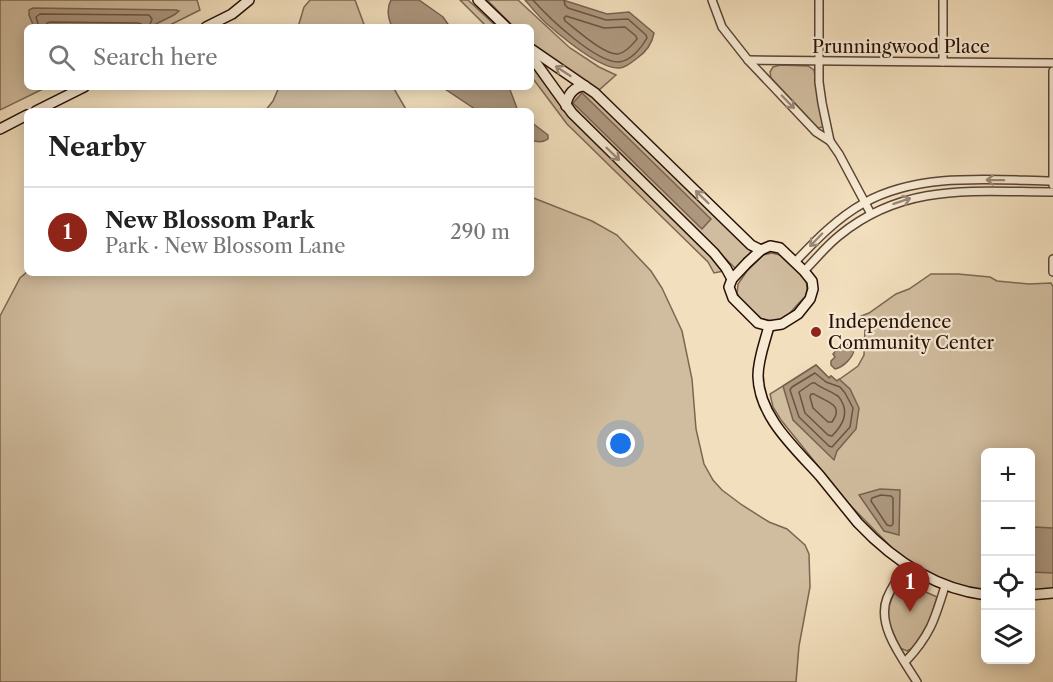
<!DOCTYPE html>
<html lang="en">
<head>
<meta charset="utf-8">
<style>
  :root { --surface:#fff; --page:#f2f2f2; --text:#222; --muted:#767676; --line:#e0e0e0; --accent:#8f2418 }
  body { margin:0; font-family:"Libre Caslon Text",serif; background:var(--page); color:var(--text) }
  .controls { position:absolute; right:18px; bottom:18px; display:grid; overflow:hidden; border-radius:9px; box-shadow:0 3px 15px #0003 }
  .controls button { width:54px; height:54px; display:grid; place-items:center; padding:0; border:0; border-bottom:2px solid var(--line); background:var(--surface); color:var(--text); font:30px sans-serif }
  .you { position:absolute; left:621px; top:444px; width:21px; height:21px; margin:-15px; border:4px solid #fff; border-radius:50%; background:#1a73e8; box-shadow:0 0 0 9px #1a73e833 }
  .badge { display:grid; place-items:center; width:39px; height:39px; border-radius:50%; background:var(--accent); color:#fff; font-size:20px; font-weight:700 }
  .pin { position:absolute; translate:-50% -50px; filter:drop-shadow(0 2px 3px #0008) }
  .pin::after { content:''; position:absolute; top:32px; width:21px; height:18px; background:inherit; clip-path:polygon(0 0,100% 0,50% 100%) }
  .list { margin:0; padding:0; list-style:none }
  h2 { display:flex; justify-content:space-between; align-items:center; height:78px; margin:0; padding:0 24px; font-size:26px }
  h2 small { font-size:20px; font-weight:400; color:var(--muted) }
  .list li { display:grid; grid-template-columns:39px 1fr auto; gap:18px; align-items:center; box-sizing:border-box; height:90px; padding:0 24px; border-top:2px solid var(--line) }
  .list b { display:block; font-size:22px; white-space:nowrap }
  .list p { margin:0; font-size:20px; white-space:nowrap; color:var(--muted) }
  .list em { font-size:20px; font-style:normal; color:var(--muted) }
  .icon { flex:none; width:33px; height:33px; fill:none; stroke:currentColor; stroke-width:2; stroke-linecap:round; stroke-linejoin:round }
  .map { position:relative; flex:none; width:1053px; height:682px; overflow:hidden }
  .search { position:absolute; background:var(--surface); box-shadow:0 3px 15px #0003; left:24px; top:24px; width:510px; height:66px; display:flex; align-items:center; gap:15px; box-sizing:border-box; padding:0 21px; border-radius:9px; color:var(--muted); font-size:22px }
  .panel { position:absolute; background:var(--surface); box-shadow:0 3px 15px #0003; left:24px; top:108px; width:510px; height:168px; border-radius:9px }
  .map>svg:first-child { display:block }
  .green { fill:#d0bc9e; stroke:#7c6652; stroke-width:1.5 }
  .water { fill:#ad987f; stroke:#78614f; stroke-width:1.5 }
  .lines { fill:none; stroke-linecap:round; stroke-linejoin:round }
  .shore { stroke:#6a5442; stroke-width:1.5 }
  .street-casing { stroke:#5a4334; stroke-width:10 }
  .secondary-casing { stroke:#280f06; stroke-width:12 }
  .street { stroke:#f7ead4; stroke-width:7 }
  .secondary { stroke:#f7ead4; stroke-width:9 }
  .oneway { stroke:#9a8777 }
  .poi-dot { fill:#8f2418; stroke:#f7ead4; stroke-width:2 }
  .labels { text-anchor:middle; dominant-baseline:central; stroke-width:4.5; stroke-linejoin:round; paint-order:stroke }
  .street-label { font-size:18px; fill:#280f06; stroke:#f7ead4 }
  .poi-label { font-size:18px; fill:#280f06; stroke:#f7ead4; text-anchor:start }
</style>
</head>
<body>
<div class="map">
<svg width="1053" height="682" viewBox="0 0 1053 682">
  <rect width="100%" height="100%" fill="#f2dfbd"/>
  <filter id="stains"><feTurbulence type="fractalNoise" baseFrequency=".00333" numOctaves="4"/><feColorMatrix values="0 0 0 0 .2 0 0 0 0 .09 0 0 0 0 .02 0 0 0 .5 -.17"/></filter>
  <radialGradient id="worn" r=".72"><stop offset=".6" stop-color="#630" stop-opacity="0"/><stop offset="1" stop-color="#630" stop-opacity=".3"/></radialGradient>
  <!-- green -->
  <g class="green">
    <polygon points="0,0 197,0 200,10 166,27 27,27 27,87 47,87 0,110"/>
    <polygon points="310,0 355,0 365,27 298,27 304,7"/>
    <polygon points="460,0 468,0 497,27 487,27"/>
    <polygon points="487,0 518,0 570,48 599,67 616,75 599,90 591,86 531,44 531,27 514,27"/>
    <path d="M531,64C545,80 560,98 569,117L710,255L716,258L724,271L714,273L708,262L567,124L531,76Z"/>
    <polygon points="780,65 808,66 814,70 823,127 818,128 771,78 770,72 773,67"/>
    <polygon points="279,87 393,87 407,111 265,111 273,101"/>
    <path d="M584,89L752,252L736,269L572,108C567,98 576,92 584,89Z"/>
    <polygon points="531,197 592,221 617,235 651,271 662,288 682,331 692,379 696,429 704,464 713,480 722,490 742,505 769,522 787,529 805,545 809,554 810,587 799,646 796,682 0,682 0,316 20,278 27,272 27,273 531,273"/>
    <polygon points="772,253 780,255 806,280 807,288 806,296 797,305 790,313 778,321 763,320 741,300 737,293 738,284 747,271 763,255"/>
    <polygon points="931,274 958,274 990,277 997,281 1029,284 1051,283 1053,287 1053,589 1031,590 1030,452 986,452 985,591 960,586 944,581 913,564 898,554 848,503 781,420 773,407 770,394 816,365 829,378 831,376 837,381 858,366 864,355 865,328 862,327 861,316 869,313 896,294 909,289"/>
    <path d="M901,581L937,597C932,613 924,645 907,651L900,648C885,617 883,612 901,581Z"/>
  </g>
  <!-- water -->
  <g class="water">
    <path d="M391,0H419L443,17L450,27H392C388,18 386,9 391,0Z"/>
    <path d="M525,0H563L607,14L629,12L654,33C652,44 645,53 636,59C631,63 625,68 619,68C600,69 562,37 547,24C539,17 532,8 525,0Z"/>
    <polygon points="33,8 176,10 179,11 174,15 150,27 34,27 29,15 29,10"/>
    <polygon points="442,87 509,87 518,111 478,111"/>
    <polygon points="582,93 711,219 702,229 573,103"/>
    <path d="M531,122L548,135V139C543,143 537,142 531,140Z"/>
    <path d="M846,345H849L854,350C853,357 844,367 835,369L831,365V361L835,357L833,354L839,347L842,350Z"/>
    <polygon points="816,365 829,378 831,376 837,381 839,379 850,389 859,408 856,429 837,451 834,460 793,420 783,386"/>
    <polygon points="880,489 900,490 899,535 884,531 859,495"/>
    <polygon points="1034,527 1053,528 1053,573 1031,572 1031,528"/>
  </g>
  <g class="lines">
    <!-- shore -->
    <g class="shore">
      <path d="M533,0C548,17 596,63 619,62C631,61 642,47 647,38L646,35L628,19L606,20L568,8L565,5L564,0"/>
      <path d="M566,16L604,28L625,27L636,36L637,39C633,44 626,53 618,54C604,55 577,30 565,21L564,18Z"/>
      <polyline points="39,27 36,17 40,14 149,15 152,19 149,27"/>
      <polyline points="47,27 47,23 50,22 138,23 141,24 141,27"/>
      <polygon points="815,373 826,382 840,387 845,393 853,408 850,427 832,447 829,446 799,417 790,390 792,387"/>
      <path d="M812,383H815C822,389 829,390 836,395C839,396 841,400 842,402C849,415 841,427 832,436L828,435L805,413L799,392Z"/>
      <path d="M811,394H814C826,402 845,404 832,422H828L813,408L810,397Z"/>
      <polygon points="881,495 891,496 893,498 893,524 891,526 887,525 871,501 872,498"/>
    </g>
    <defs>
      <g id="street">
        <polyline points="712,0 722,27 748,60 816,132 830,141 839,154 871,214"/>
        <polyline points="819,0 819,82 822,103 830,141"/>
        <polyline points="748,60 1053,63"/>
        <polyline points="943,62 943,0"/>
        <polyline points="1053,185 1053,71"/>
        <polyline points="1053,259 1053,272"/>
        <path d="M795,262C816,240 837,218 864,203C919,172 992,180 1053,181"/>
        <path d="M804,271C816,259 827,245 840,235C905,182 975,192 1053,192"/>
        <path d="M907,566C899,576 892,586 887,598C876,626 903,659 917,682"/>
        <path d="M905,662C930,636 935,619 945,586"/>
      </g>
      <g id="secondary">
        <polyline points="478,0 506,27"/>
        <polyline points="206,27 232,14 249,0"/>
        <polyline points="531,49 595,93 751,245 761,250"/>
        <polyline points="531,56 572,113 714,253 726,268 732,279"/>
        <path d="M566,106C567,95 574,86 585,86"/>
        <polyline points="36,111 84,87"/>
        <polyline points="0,129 27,115"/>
        <polygon points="770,246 780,248 804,271 812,281 813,289 810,299 798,314 782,324 769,326 758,323 733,298 729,287 732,279 747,263 761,250"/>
        <path d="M769,326C765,342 758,359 758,376C759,417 795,448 820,476C833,492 845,507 858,523C893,560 934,589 986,595"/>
        <polyline points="1030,595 1053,593"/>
      </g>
    </defs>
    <!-- street casing -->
    <use href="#street" class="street-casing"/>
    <!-- secondary casing -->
    <use href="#secondary" class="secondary-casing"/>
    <!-- street -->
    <use href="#street" class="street"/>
    <!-- secondary -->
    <use href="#secondary" class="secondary"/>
  </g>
  <!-- one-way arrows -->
  <defs><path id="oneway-shaft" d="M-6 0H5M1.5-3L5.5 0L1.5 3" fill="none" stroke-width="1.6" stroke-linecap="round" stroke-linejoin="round" transform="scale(1.5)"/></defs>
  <g class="oneway">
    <use href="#oneway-shaft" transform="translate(563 71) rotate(-147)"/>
    <use href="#oneway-shaft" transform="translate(788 102) rotate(46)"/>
    <use href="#oneway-shaft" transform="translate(613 154) rotate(44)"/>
    <use href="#oneway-shaft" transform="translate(995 180) rotate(-179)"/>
    <use href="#oneway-shaft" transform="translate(702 197) rotate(-136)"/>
    <use href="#oneway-shaft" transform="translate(902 201) rotate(-18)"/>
    <use href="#oneway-shaft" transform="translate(816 240) rotate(134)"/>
  </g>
  <!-- markers -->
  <circle class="poi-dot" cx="816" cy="332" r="6"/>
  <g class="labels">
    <!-- street labels -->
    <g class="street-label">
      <text x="901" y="47">Prunningwood Place</text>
    </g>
    <!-- poi labels -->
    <g class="poi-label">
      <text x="828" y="322">Independence<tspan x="828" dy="21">Community Center</tspan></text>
    </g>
  </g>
  <rect width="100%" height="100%" filter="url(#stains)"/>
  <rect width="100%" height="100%" fill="url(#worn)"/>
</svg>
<div class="controls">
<button>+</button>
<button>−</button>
<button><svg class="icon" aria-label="locate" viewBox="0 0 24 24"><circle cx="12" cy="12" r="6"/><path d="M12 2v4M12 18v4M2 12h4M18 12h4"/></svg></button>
<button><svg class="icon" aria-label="layers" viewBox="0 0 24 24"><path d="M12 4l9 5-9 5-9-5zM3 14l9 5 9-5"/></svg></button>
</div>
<div class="you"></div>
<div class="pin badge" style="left:910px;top:612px">1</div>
<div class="search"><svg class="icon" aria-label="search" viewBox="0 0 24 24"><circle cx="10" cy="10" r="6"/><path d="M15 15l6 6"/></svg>Search here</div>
<section class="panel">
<h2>Nearby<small></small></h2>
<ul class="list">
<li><span class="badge">1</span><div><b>New Blossom Park</b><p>Park · New Blossom Lane</p></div><em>290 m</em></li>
</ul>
</section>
</div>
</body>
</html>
